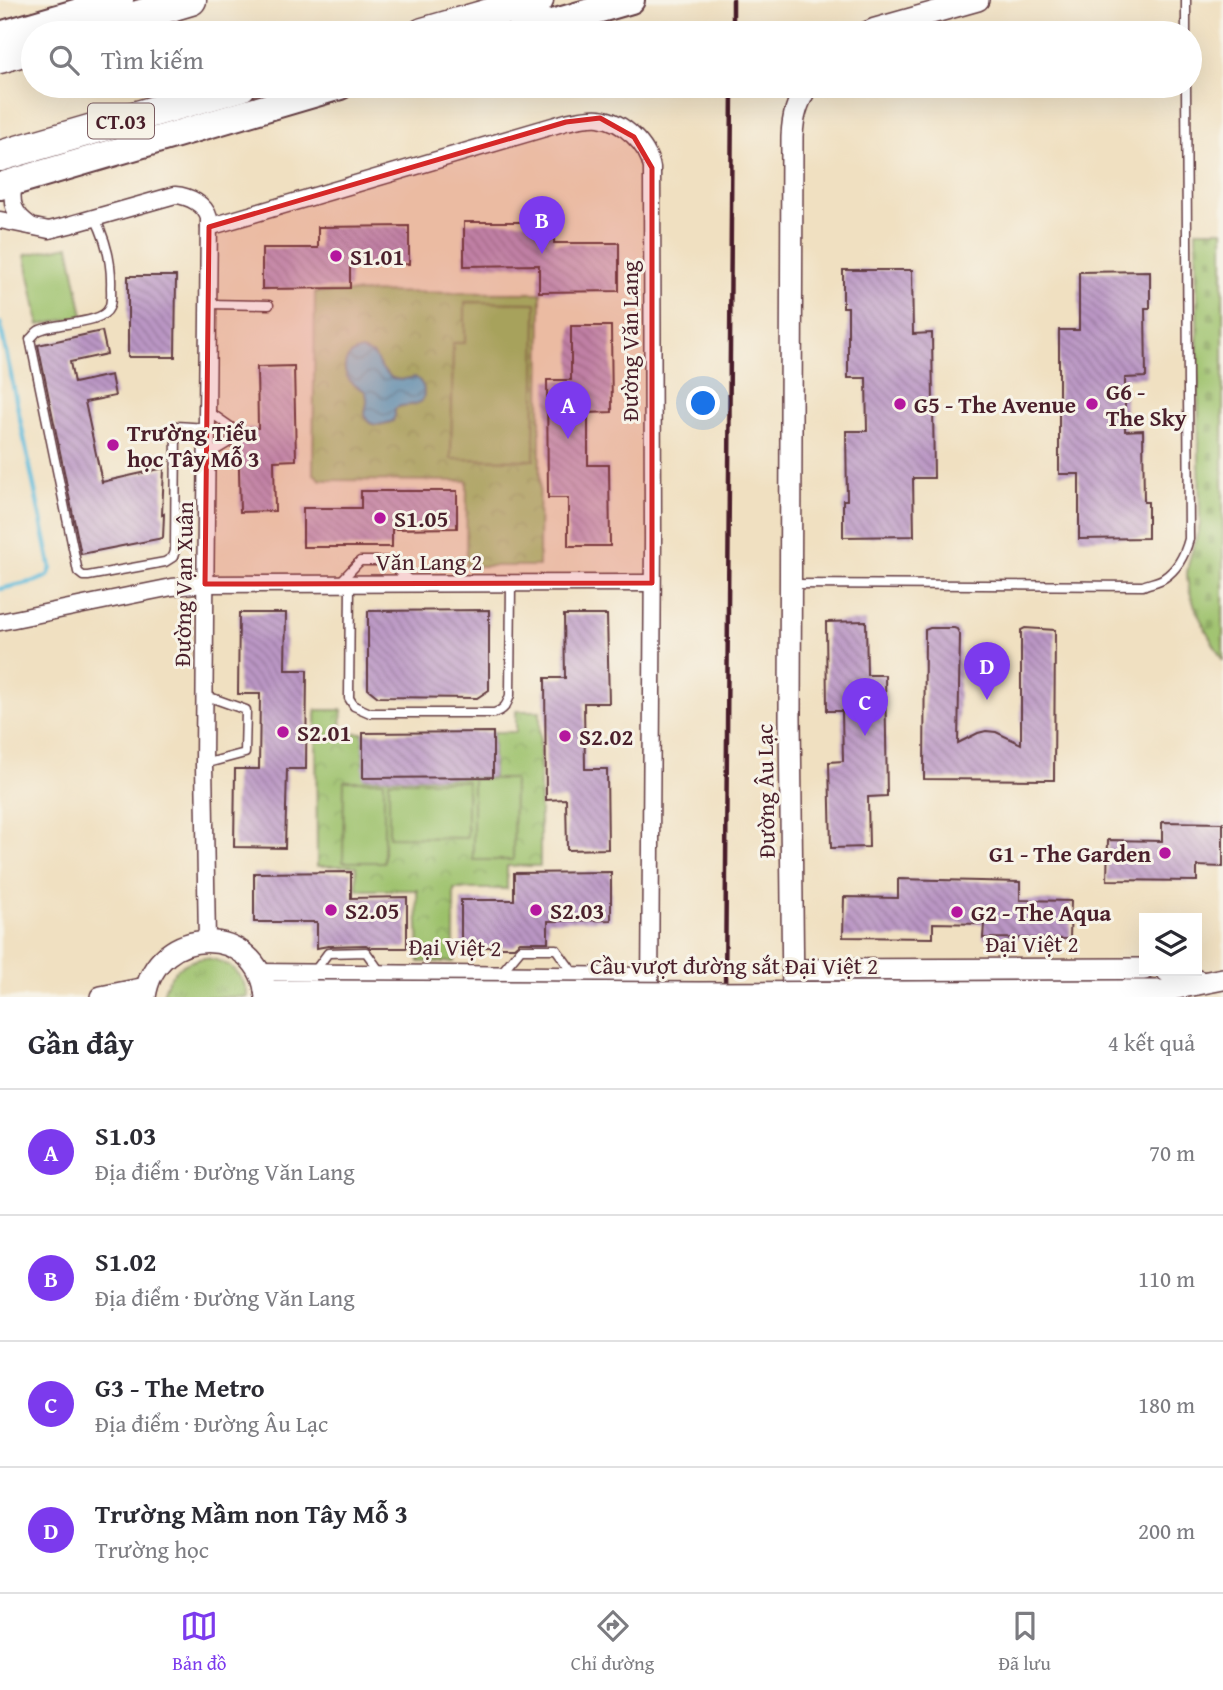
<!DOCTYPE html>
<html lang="vi">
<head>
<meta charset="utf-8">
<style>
  :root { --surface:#fff; --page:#f2f2f3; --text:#2b2b33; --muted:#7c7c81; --line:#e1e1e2; --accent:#7c3aed }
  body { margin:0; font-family:"Gentium Book Plus",serif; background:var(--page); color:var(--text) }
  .controls { position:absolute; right:21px; bottom:21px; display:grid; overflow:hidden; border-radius:0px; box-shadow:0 7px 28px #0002 }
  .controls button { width:63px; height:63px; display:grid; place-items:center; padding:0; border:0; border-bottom:2px solid var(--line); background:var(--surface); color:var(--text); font:35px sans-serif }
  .you { position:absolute; left:704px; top:404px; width:24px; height:24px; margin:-18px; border:5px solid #fff; border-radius:50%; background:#1a73e8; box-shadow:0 0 0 10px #1a73e833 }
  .badge { display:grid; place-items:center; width:46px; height:46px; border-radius:50%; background:var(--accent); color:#fff; font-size:23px; font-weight:700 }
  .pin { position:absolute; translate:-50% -58px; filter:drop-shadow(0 2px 4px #0008) }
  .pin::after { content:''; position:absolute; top:37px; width:24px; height:21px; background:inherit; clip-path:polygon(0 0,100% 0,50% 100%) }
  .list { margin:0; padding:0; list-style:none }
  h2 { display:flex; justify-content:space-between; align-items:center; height:91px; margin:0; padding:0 28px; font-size:30px }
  h2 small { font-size:23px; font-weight:400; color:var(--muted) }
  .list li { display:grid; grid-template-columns:46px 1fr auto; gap:21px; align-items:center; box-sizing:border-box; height:126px; padding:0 28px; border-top:2px solid var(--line) }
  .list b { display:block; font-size:26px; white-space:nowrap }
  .list p { margin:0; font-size:23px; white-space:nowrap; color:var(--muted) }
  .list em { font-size:23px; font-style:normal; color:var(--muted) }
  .icon { flex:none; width:38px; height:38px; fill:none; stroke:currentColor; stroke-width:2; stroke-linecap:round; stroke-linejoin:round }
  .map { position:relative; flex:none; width:1223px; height:997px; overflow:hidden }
  .search { position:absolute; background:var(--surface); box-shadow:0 7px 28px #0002; left:21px; right:21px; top:21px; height:77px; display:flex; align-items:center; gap:18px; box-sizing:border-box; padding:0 24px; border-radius:38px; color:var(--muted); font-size:26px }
  .sheet { height:595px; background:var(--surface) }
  nav { display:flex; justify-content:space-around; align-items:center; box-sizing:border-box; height:98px; border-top:2px solid var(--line); background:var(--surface); font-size:19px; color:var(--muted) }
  nav a { display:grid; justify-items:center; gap:4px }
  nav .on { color:var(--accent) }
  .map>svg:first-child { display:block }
  .grass { fill:url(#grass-tufts); stroke:#73704b; stroke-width:2 }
  .cemetery { fill:url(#cemetery-stones); stroke:#73704b; stroke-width:2 }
  .park { fill:url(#park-crowns); stroke:#73704b; stroke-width:2 }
  .pitch { fill:#9cc16b; stroke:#73704b; stroke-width:2 }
  .water { fill:url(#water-waves); stroke:#526c82; stroke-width:2 }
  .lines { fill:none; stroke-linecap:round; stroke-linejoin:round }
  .stream { stroke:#5bbada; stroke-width:4.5 }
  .building { fill:url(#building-back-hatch) }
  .service-casing { stroke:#633c42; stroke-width:11 }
  .minor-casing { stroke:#633c42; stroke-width:19 }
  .tertiary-casing { stroke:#633c42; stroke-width:24 }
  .primary-casing { stroke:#633c42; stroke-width:30 }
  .motorway-casing { stroke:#633c42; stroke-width:33 }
  .service { stroke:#fff; stroke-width:8 }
  .minor { stroke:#fff; stroke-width:16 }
  .tertiary { stroke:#fff; stroke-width:21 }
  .primary { stroke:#fff; stroke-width:26 }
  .motorway { stroke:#fff; stroke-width:30 }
  .rail { stroke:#4a1f2b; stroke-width:4.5 }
  .tertiary-bridge-casing { stroke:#633c42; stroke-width:24; stroke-linecap:butt }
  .tertiary-bridge { stroke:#fff; stroke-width:21 }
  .marked { fill:#d62828; fill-opacity:0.2; stroke:#d62828; stroke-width:5; stroke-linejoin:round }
  .poi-dot { fill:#b5179e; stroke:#f7f3e8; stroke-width:2.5 }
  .labels { text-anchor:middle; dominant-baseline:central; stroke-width:6; stroke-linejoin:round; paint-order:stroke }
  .shield { fill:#f7f3e8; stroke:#7e5f64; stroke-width:2 }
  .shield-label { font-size:21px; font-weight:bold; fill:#4a1f2b }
  .poi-label { font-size:23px; font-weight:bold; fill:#4a1f2b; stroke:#f7f3e8; text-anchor:start }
  .street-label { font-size:23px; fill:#4a1f2b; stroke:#f7f3e8 }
</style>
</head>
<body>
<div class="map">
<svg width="1223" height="997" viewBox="0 0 1223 997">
  <defs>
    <pattern id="grass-tufts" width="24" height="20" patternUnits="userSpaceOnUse" patternTransform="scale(1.75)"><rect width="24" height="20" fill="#9cc16b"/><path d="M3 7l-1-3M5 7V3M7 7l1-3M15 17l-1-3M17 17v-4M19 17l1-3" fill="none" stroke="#88a55d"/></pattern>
    <pattern id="cemetery-stones" width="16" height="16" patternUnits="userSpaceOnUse" patternTransform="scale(1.75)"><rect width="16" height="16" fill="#9cc16b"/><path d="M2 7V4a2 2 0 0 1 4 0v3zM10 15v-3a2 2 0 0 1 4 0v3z" fill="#88a55d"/></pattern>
    <pattern id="park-crowns" width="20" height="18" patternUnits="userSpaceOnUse" patternTransform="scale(1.75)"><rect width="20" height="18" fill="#9cc16b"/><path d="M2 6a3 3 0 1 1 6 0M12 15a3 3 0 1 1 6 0" fill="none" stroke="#88a55d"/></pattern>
    <pattern id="water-waves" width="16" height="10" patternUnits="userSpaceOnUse" patternTransform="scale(1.75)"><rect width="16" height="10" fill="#5bbada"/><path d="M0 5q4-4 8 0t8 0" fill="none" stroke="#4d97b1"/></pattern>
    <pattern id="building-back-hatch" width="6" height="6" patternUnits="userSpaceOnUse" patternTransform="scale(1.75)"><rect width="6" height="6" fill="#ba96c4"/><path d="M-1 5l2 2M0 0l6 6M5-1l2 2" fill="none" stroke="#997a9f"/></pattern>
  </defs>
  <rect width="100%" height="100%" fill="#f7f3e8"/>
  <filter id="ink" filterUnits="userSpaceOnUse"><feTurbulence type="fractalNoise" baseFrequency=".0143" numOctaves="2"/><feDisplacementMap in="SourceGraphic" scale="14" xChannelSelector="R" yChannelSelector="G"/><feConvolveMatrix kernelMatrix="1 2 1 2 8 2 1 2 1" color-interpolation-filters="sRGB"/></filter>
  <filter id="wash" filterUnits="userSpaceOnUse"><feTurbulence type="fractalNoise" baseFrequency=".00686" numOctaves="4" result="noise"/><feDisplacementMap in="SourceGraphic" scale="28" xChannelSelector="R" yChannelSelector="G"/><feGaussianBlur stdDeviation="1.57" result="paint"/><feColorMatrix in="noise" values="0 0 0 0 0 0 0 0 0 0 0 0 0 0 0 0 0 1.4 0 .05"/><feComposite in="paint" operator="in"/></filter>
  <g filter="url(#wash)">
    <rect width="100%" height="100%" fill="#f0e0c1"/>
    <!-- grass -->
    <path class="grass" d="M206,958C229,961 244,974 248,997H163C166,974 183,960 206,958Z"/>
    <!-- cemetery -->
    <path class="cemetery" d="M1196,230H1223V661C1211,639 1187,600 1187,574C1188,558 1196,541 1200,525Z"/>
    <!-- park -->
    <g class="park">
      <polygon points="315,292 541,293 539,566 466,566 467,481 321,480 313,473"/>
      <polygon points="316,710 342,710 341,733 363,733 364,778 493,777 493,732 516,732 516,711 540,711 540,866 507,866 507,889 454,889 454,962 419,962 417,890 357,890 356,866 317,866"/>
    </g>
    <!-- pitch -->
    <g class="pitch">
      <polygon points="69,246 83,316 39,325 25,255"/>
      <polygon points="465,302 536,303 534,460 451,459 453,343 465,343"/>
      <polygon points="473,779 514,779 513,860 473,860"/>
      <polygon points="344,781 384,781 384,862 343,862"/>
      <polygon points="389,781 467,781 467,838 389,837"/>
    </g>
    <!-- water -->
    <path class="water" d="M362,350L374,355L381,368L392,378L400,380L415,377C424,383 426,391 422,401C410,409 403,402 395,409V415L393,421C383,425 367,429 365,414C365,404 370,404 365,391C362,389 358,388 355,385C340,375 341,354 362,350Z"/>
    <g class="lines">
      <!-- stream -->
      <polyline class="stream" points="0,323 51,568 48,576 36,581 0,589"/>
    </g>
    <g id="blocks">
      <!-- building -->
      <g class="building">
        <polygon points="464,222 554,222 554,243 619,243 619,291 539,292 539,265 464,266"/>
        <polygon points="409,226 409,264 350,265 350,288 262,289 262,248 318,248 318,227"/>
        <polygon points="843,270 912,270 913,334 932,333 934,478 913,478 914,536 843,537 843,500 847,500 846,431 867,431 866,378 848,378 848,307 843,307"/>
        <polygon points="1150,271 1150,308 1145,308 1146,377 1125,378 1125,431 1143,430 1144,502 1148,502 1148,538 1079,539 1079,474 1059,474 1059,330 1079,330 1079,272"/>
        <polygon points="128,276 176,276 175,357 128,357"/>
        <polygon points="571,326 611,326 612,412 588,413 588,465 609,465 610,546 568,546 568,498 548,498 547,380 571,380"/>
        <polygon points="102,331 107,354 70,362 74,383 111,375 115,396 85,402 102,482 164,468 162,515 164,514 163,538 81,554 38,345"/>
        <polygon points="294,366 296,460 274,461 275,511 240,512 238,429 258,428 257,367"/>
        <polygon points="361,491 457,491 457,528 392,529 392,547 303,547 303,508 361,508"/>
        <polygon points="489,610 489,690 477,698 378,697 368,689 368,611"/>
        <polygon points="239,613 286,613 285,670 307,670 306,769 287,769 285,848 234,847 235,769 259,769 260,694 238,694"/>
        <polygon points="564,615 607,615 609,703 584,703 585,769 607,769 608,849 567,850 566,799 546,800 545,678 565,678"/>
        <polygon points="866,621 867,675 885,675 887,796 868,797 869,847 831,848 829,762 843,761 842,711 827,711 826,622"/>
        <polygon points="930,628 954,628 957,629 960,635 958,743 978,733 986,731 996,732 1021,744 1021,630 1025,628 1055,630 1054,780 924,779 925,630"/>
        <polygon points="493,732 493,777 363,778 363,733"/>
        <polygon points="1162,822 1223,823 1223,867 1197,866 1197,881 1107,880 1108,840 1162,841"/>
        <polygon points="351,872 351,898 407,897 407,948 371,948 366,945 328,946 317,948 317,922 254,922 254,873"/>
        <polygon points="611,872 611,920 548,921 548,942 520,942 514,947 461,947 461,900 514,900 514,873"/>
        <polygon points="898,879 1020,882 1020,900 1071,901 1070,939 983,938 984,924 933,923 933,938 843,937 844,897 898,898"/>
      </g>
    </g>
  </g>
  <g filter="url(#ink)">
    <use href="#blocks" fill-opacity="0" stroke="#633c42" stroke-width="2"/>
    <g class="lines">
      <defs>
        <g id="service">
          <polyline points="1186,0 1186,33"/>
          <path d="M95,218C106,240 112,262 111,287C111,293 112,302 109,308C102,325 54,322 38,331C35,333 33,337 30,339L78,572L83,576H88L165,562L173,557L175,551L176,426L207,428"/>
          <polyline points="208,304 269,305"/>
          <polyline points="206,456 231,441 231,427 208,411"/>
          <polyline points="339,583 360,561 388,561 410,581"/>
          <path d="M350,584L349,698L354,706L370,713H494C504,710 507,705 510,695L511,583"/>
          <path d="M791,584L1143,586C1149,583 1159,582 1164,578C1178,569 1185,554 1189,539L1186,86"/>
          <polyline points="204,764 245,753 246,710 204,695"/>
          <polyline points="314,972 328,953 366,952 381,973"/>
          <polyline points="501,973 521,949 556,949 575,975"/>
        </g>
        <g id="minor">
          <path d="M14,182C10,204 13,213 31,226"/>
          <path d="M0,220L49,230L69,225L175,195C189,196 205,204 209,218L205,615L204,764L207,941"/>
          <path d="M209,227L566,122C576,120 588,117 599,118C623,121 648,145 652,168L653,538L650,997"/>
          <polyline points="0,622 172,587 205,584 652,583"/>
          <polyline points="259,972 650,976"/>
        </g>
        <g id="tertiary">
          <polyline points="866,33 875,29 978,0"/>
          <polyline points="794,970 1144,969"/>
          <polyline points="1167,971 1200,982"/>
          <polyline points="265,991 316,991"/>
          <polyline points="1125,991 1162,991 1223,979"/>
          <polyline points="101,997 146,988"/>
          <path d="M145,997C155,923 260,923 266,997"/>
          <path d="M793,997L790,717L792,136C793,115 797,104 807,86"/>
        </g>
        <g id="primary">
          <polyline points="518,33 631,0"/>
          <polyline points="0,35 120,0"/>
          <polyline points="0,186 340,86"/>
        </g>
        <g id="motorway">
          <polyline points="81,33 191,0"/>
          <polyline points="423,33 538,0"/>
          <polyline points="0,58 33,48"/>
          <polyline points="0,156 241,86"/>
        </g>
      </defs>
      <!-- service casing -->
      <use href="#service" class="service-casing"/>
      <!-- minor casing -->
      <use href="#minor" class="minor-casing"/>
      <!-- tertiary casing -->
      <use href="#tertiary" class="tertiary-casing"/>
      <!-- primary casing -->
      <use href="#primary" class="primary-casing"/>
      <!-- motorway casing -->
      <use href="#motorway" class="motorway-casing"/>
      <!-- service -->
      <use href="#service" class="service"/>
      <!-- minor -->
      <use href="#minor" class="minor"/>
      <!-- tertiary -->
      <use href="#tertiary" class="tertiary"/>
      <!-- primary -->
      <use href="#primary" class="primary"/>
      <!-- motorway -->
      <use href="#motorway" class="motorway"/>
      <!-- rail -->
      <g class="rail">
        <polyline points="733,33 733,0"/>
        <polyline points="725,997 732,86"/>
      </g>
      <defs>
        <polyline id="tertiary-bridge" points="316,991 699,993 1125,991"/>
      </defs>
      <!-- tertiary-bridge casing -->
      <use href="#tertiary-bridge" class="tertiary-bridge-casing"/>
      <!-- tertiary-bridge -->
      <use href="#tertiary-bridge" class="tertiary-bridge"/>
    </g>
  </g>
  <!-- marked area -->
  <path class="marked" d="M600,118L634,137L652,168V583L205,584L209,227L566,122Z"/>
  <!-- markers -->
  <g class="poi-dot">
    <circle cx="336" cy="256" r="7"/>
    <circle cx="900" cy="404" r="7"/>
    <circle cx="1092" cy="404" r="7"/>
    <circle cx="113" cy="445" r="7"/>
    <circle cx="380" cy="518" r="7"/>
    <circle cx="283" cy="732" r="7"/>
    <circle cx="565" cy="736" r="7"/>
    <circle cx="1165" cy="853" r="7"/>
    <circle cx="331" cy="910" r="7"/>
    <circle cx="536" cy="910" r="7"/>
    <circle cx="957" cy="912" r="7"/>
  </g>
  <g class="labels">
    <!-- shield labels -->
    <rect class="shield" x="88" y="103.5" width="66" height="35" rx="5"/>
    <g class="shield-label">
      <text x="121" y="121">CT.03</text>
    </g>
    <!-- poi labels -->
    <g class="poi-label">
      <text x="350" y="256">S1.01</text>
      <text x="1106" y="391">G6 -<tspan x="1106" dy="26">The Sky</tspan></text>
      <text x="914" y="404">G5 - The Avenue</text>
      <text x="127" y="432">Trường Tiểu<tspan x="127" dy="26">học Tây Mỗ 3</tspan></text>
      <text x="394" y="518">S1.05</text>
      <text x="297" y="732">S2.01</text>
      <text x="579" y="736">S2.02</text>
      <text x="1151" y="853" text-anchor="end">G1 - The Garden</text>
      <text x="345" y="910">S2.05</text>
      <text x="550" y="910">S2.03</text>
      <text x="971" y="912">G2 - The Aqua</text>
    </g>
    <!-- street labels -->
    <g class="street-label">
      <text transform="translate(629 341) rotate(-90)">Đường Văn Lang</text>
      <text x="429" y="561">Văn Lang 2</text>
      <text transform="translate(183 584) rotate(-89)">Đường Vạn Xuân</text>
      <text transform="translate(765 791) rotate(-91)">Đường Âu Lạc</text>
      <text x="1032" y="943">Đại Việt 2</text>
      <text transform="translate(455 947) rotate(1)">Đại Việt 2</text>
      <text x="734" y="965">Cầu vượt đường sắt Đại Việt 2</text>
    </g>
  </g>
</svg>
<div class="controls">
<button><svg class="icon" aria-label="layers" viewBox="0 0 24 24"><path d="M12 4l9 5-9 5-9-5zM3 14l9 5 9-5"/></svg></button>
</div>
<div class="you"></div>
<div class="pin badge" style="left:568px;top:439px">A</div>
<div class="pin badge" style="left:542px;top:254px">B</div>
<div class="pin badge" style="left:865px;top:736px">C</div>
<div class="pin badge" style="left:987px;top:700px">D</div>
<div class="search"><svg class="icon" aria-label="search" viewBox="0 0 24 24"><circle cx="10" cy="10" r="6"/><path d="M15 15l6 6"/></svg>Tìm kiếm</div>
</div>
<section class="sheet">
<h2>Gần đây<small>4 kết quả</small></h2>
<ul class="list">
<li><span class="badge">A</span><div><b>S1.03</b><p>Địa điểm · Đường Văn Lang</p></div><em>70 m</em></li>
<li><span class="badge">B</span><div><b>S1.02</b><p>Địa điểm · Đường Văn Lang</p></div><em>110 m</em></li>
<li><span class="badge">C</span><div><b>G3 - The Metro</b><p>Địa điểm · Đường Âu Lạc</p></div><em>180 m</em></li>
<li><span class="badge">D</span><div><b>Trường Mầm non Tây Mỗ 3</b><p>Trường học</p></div><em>200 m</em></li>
</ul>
</section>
<nav>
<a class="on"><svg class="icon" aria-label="map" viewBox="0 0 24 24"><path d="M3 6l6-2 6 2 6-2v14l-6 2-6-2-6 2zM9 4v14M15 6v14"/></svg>Bản đồ</a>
<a><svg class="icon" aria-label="directions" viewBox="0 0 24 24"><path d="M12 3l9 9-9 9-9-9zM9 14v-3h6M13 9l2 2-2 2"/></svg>Chỉ đường</a>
<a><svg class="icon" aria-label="saved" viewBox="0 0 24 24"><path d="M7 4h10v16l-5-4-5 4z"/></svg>Đã lưu</a>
</nav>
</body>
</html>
